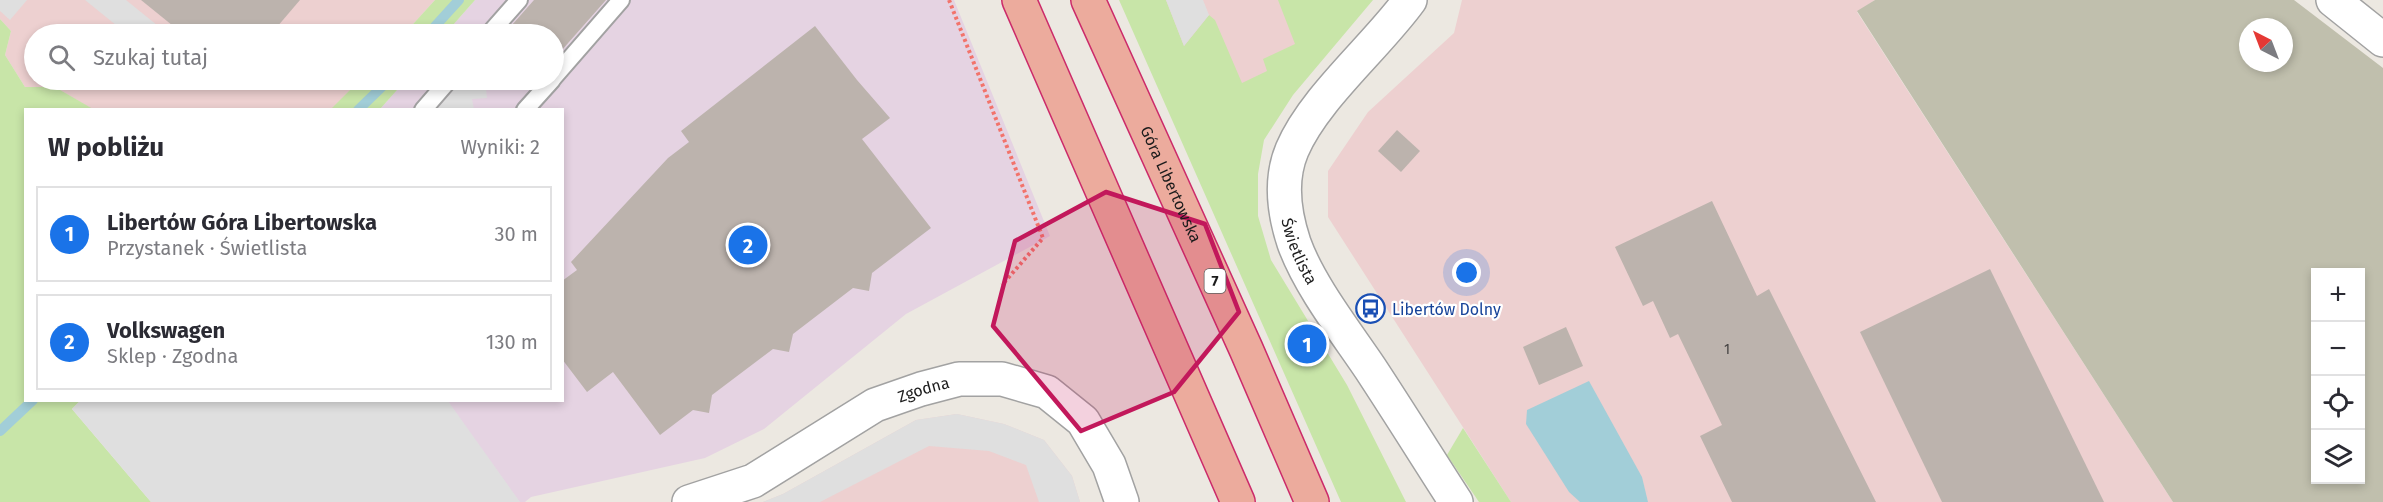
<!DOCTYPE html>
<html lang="pl">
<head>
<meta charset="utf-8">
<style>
  :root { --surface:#fff; --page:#f2f2f3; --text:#2b2b33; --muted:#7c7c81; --line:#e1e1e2; --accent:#1a73e8 }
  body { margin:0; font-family:"Fira Sans",sans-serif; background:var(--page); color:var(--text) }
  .controls { position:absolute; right:18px; bottom:18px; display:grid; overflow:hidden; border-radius:0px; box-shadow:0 3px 9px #0003 }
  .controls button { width:54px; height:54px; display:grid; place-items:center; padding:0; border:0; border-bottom:2px solid var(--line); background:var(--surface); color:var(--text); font:30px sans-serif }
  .compass { position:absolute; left:2239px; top:18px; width:54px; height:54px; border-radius:50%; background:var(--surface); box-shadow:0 3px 9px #0003; rotate:318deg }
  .you { position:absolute; left:1467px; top:273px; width:21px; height:21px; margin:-15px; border:4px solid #fff; border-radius:50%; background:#1a73e8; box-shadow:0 0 0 9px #1a73e833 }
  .badge { display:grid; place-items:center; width:39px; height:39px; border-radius:50%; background:var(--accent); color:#fff; font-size:20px; font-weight:700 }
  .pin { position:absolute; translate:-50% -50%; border:3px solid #fff; box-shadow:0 2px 6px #0006 }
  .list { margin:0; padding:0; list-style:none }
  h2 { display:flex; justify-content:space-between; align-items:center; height:78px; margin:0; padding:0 24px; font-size:26px }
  h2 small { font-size:20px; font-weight:400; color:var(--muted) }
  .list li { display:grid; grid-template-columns:39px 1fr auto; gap:18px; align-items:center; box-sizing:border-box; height:96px; margin:0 12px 12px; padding:0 12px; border:2px solid var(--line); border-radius:0px }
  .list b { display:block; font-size:22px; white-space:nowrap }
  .list p { margin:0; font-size:20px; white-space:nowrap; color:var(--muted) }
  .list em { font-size:20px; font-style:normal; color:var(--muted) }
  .icon { flex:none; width:33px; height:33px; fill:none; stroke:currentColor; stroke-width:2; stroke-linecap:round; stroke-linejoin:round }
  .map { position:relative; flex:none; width:2383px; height:502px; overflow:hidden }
  .search { position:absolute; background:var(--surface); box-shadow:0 3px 9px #0003; left:24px; top:24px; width:540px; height:66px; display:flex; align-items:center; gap:15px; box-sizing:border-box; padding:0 21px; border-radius:33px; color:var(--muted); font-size:22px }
  .panel { position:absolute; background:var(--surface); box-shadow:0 3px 9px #0003; left:24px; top:108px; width:540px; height:294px; border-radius:0px }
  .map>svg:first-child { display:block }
  .commercial { fill:#edd0d0 }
  .industrial { fill:#e5d3e2 }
  .construction { fill:#c0bfad; fill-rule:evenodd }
  .grass { fill:#c8e5a8 }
  .parking { fill:#dfdfdf }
  .water { fill:#a2ced8 }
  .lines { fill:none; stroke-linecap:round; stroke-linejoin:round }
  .stream { stroke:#a2ced8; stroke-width:10 }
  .building { fill:#bcb3ad }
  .service-casing { stroke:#a2a2a2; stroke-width:20 }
  .minor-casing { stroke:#a2a2a2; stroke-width:36 }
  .tertiary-casing { stroke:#a2a2a2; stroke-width:36 }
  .trunk-casing { stroke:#cc2b6a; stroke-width:36 }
  .path { stroke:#f2736b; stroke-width:4; stroke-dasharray:3 3; stroke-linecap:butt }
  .service { stroke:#fff; stroke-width:16 }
  .minor { stroke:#fff; stroke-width:33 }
  .tertiary { stroke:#fff; stroke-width:33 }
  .trunk { stroke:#ecab9d; stroke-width:33 }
  .marked { fill:#c2185b; fill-opacity:0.2; stroke:#c2185b; stroke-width:4.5; stroke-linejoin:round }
  .labels { text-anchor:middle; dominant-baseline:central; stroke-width:4.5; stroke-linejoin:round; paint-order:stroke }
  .number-label { font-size:14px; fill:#434140 }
  .shield { fill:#fff; stroke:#5f5f5f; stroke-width:1.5 }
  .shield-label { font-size:15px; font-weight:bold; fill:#1b1b1b }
  .street-label { font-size:16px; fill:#1b1b1b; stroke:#fff }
  .transit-label { font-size:16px; fill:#164399; stroke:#fff; text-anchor:start }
</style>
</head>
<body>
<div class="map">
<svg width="2383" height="502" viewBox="0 0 2383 502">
  <rect width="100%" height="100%" fill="#ece8e1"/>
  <!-- commercial -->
  <g class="commercial">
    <polygon points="0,0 435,0 404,34 34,34 34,80 360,80 331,110 92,109 55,87 25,87 5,55 11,31 0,19"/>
    <polygon points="1158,0 1360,0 1205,121"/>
    <polygon points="1462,0 1875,0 1857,12 2173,502 1511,502 1328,217 1328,171 1368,112 1454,33"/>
    <polygon points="957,414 1004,424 1044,440 1072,476 1080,502 763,502 783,494 916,420"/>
  </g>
  <!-- industrial -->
  <polygon class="industrial" points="475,0 954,0 1050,236 906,314 764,429 705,458 531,497 525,502 151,502 80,400 562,400 562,110 380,109 406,80 554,80 554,34 445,34"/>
  <!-- construction -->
  <path class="construction" d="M1875,0H2294L2383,68V502H2173L1857,11ZM2248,27H2284V63H2248ZM2316,272H2360V480H2316Z"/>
  <!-- grass -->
  <g class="grass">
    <polygon points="435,0 475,0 445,34 404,34"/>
    <polygon points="1119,0 1166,0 1184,46 1209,15 1215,20 1242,83 1267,71 1263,59 1295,44 1278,0 1373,0 1293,95 1264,140 1258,174 1258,216 1271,260 1347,385 1406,502 1341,502"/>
    <polygon points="0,19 11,31 5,55 25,87 55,87 93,109 26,110 26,400 80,401 72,409 151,502 0,502"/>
    <polygon points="360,80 406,80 380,109 331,109"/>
    <polygon points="1463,428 1511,502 1479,502 1447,455"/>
  </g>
  <!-- parking -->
  <g class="parking">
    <polygon points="0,0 27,0 10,20 0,11"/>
    <polygon points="85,0 126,0 168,34 127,34"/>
    <polygon points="1166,0 1203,0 1209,15 1184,46"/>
    <polygon points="462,80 485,80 487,98 472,99 474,109 437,109"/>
    <polygon points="80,401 448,401 520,502 151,502 72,409"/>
    <polygon points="957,414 1004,424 1044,440 1072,476 1080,502 1039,502 1026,465 989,451 929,446 820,502 763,502 783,494 916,420"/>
  </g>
  <!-- water -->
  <polygon class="water" points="1589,381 1642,477 1648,502 1580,502 1569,492 1526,424 1527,410"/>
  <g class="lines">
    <!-- stream -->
    <g class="stream">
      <polyline points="428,34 459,0"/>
      <polyline points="358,110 389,80"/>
      <polyline points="0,431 33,400"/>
    </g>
  </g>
  <!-- building -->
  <g class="building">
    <polygon points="141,0 300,0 271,34 183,34"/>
    <polygon points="534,0 606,0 554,59 554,34 504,34"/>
    <polygon points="815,26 857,80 890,118 862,139 931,228 872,273 869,291 853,288 793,334 789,352 773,349 712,395 709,413 693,410 660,435 613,372 587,392 562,359 562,281 577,270 571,262 668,158 689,142 681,131"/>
    <polygon points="1397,130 1420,151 1401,172 1378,151"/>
    <polygon points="1712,201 1757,296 1769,289 1876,502 1732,502 1700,436 1722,425 1678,334 1670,338 1653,301 1643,306 1615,247"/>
    <polygon points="1990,269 2104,502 1942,502 1860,332"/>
    <polygon points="1566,327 1583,366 1539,385 1523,347"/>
  </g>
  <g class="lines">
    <defs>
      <g id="service">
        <polyline points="489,34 519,0"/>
        <polyline points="554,77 621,0"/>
        <polyline points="423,110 449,80"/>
        <polyline points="525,110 552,80"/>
      </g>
      <g id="minor">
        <polyline points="2333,0 2383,40"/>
        <path id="s1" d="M689,502L753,481L875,405L921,389L959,379H1002L1047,392L1083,421L1109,465L1122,502"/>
      </g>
      <g id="tertiary">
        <path id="s2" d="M1410,0C1376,47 1314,98 1292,150C1279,181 1284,213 1294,243C1309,285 1345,331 1370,368C1399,412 1427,457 1456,502"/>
      </g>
      <g id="trunk">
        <polyline points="1019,0 1238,502"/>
        <path id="s3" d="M1088,0L1246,349L1312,502"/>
      </g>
    </defs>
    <!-- service casing -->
    <use href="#service" class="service-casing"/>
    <!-- minor casing -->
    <use href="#minor" class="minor-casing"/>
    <!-- tertiary casing -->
    <use href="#tertiary" class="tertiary-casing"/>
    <!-- trunk casing -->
    <use href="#trunk" class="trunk-casing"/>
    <!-- path -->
    <polyline class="path" points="949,0 1043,238 1002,285"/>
    <!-- service -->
    <use href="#service" class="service"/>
    <!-- minor -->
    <use href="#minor" class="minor"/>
    <!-- tertiary -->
    <use href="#tertiary" class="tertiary"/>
    <!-- trunk -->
    <use href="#trunk" class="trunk"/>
  </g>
  <!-- marked area -->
  <path class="marked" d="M1106,192L1205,224L1239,312L1174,392L1081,431L993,326L1015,241Z"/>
  <!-- icons -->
  <defs>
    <symbol id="bus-ring" viewBox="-11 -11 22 22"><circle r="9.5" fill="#fff" stroke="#1a4fb4" stroke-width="1.5"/><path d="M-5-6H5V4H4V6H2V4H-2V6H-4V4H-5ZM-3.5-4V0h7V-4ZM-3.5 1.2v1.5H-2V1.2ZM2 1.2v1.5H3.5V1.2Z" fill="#1a4fb4"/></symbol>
  </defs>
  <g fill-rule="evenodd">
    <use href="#bus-ring" x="1354" y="292" width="33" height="33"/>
  </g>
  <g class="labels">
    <!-- number labels -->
    <g class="number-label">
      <text x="1727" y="349">1</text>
    </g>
    <!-- shield labels -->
    <rect class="shield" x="1204.5" y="269" width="21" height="24" rx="4.5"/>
    <g class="shield-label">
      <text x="1215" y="281">7</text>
    </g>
    <!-- street labels -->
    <g class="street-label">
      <text stroke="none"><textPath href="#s3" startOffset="202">Góra Libertowska</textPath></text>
      <text stroke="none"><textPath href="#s2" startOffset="296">Świetlista</textPath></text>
      <text stroke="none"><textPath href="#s1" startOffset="262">Zgodna</textPath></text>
    </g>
    <!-- transit labels -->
    <g class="transit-label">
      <text x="1392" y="309">Libertów Dolny</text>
    </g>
  </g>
</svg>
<div class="controls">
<button>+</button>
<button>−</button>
<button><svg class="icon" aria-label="locate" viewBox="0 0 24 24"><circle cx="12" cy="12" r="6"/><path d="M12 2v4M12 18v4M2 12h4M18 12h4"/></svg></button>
<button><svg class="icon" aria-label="layers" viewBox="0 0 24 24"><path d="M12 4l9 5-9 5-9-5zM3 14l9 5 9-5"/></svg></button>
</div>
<svg class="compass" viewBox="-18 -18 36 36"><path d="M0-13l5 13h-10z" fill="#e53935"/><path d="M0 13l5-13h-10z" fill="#7c7c81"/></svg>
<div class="you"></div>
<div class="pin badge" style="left:1307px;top:344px">1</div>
<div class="pin badge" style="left:748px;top:245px">2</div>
<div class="search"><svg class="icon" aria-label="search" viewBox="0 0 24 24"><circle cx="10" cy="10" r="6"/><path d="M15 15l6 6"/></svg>Szukaj tutaj</div>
<section class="panel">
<h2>W pobliżu<small>Wyniki: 2</small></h2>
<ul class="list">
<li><span class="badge">1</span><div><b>Libertów Góra Libertowska</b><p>Przystanek · Świetlista</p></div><em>30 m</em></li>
<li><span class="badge">2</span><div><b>Volkswagen</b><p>Sklep · Zgodna</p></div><em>130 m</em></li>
</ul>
</section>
</div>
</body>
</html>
